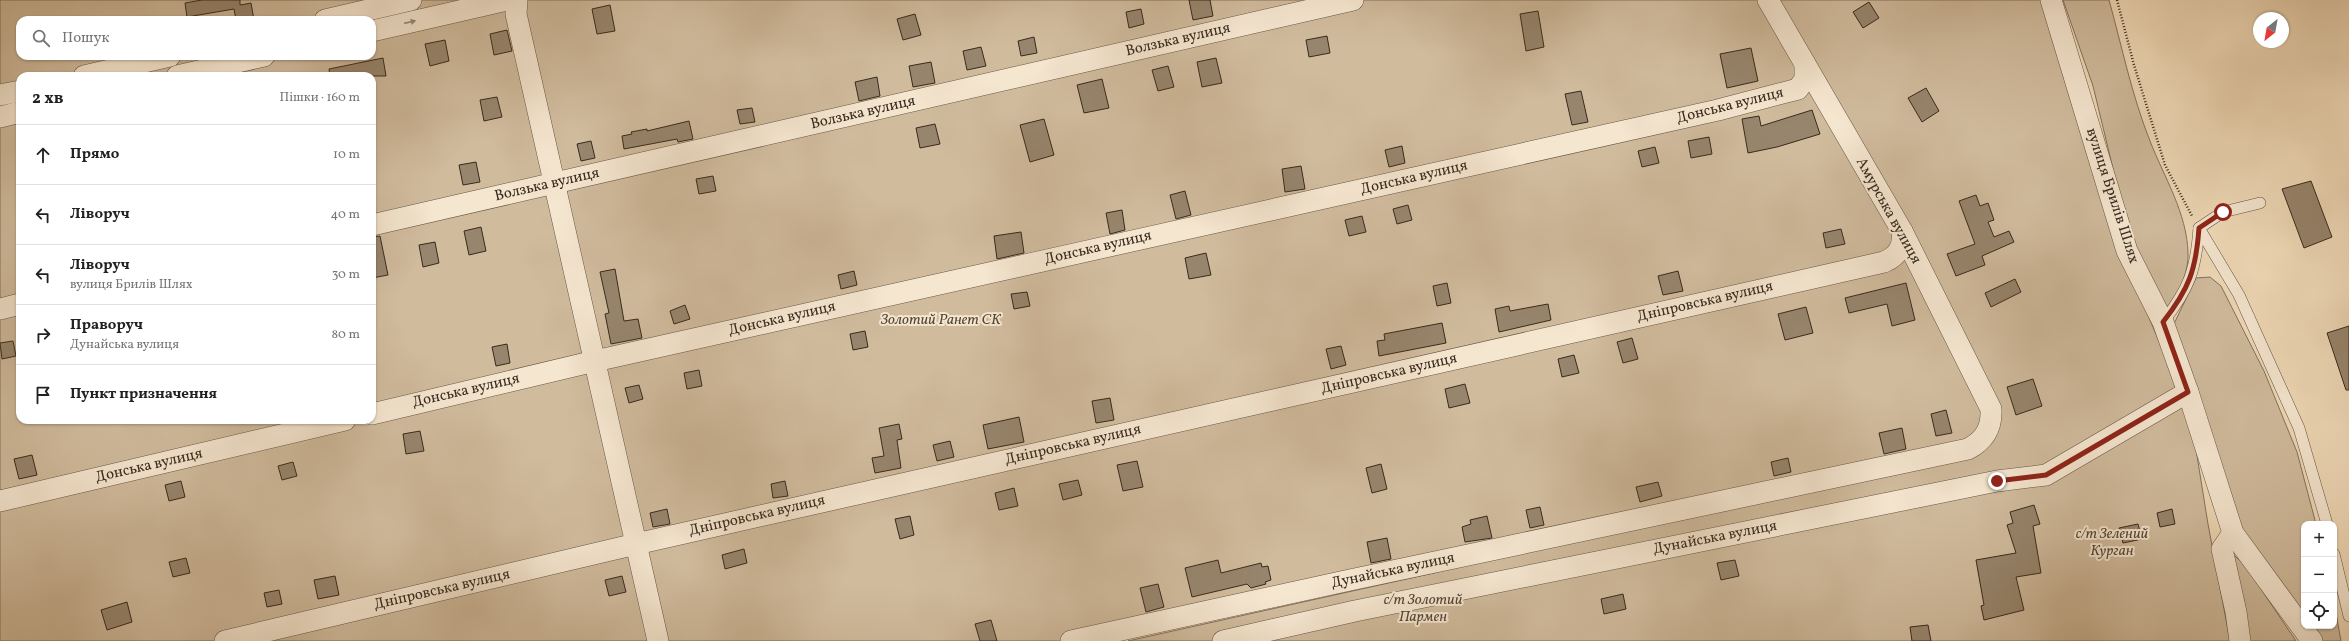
<!DOCTYPE html>
<html lang="uk">
<head>
<meta charset="utf-8">
<style>
  :root { --surface:#fff; --page:#f6f6f6; --text:#222; --muted:#767676; --line:#e0e0e0 }
  body { margin:0; font-family:Vollkorn,serif; background:var(--page); color:var(--text) }
  .controls { position:absolute; right:12px; bottom:12px; display:grid; overflow:hidden; border-radius:8px; box-shadow:0 1px 3px #0004 }
  .controls button { width:36px; height:36px; display:grid; place-items:center; padding:0; border:0; border-bottom:1px solid var(--line); background:var(--surface); color:var(--text); font:20px sans-serif }
  .compass { position:absolute; left:2253px; top:12px; width:36px; height:36px; border-radius:50%; background:var(--surface); box-shadow:0 1px 3px #0004; rotate:211deg }
  .stop { position:absolute; width:12px; height:12px; margin:-9px; border:3px solid #8f2418; border-radius:50%; background:#fff }
  .stop.end { background:#8f2418; border-color:#fff; box-shadow:0 1px 4px #0008 }
  .list { margin:0; padding:0; list-style:none }
  h2 { display:flex; justify-content:space-between; align-items:center; height:52px; margin:0; padding:0 16px; font-size:17px }
  h2 small { font-size:13px; font-weight:400; color:var(--muted) }
  .list li { display:grid; grid-template-columns:26px 1fr auto; gap:12px; align-items:center; box-sizing:border-box; height:60px; padding:0 16px; border-top:1px solid var(--line) }
  .list b { display:block; font-size:15px; white-space:nowrap }
  .list p { margin:0; font-size:13px; white-space:nowrap; color:var(--muted) }
  .list em { font-size:13px; font-style:normal; color:var(--muted) }
  .icon { flex:none; width:22px; height:22px; fill:none; stroke:currentColor; stroke-width:2; stroke-linecap:round; stroke-linejoin:round }
  .map { position:relative; flex:none; width:2349px; height:641px; overflow:hidden }
  .search { position:absolute; background:var(--surface); box-shadow:0 1px 3px #0004; left:16px; top:16px; width:360px; height:44px; display:flex; align-items:center; gap:10px; box-sizing:border-box; padding:0 14px; border-radius:12px; color:var(--muted); font-size:15px }
  .panel { position:absolute; background:var(--surface); box-shadow:0 1px 3px #0004; left:16px; top:72px; width:360px; height:352px; border-radius:12px }
  .map>svg:first-child { display:block }
  .green { fill:#d0bb9d; stroke:#84725d; fill-rule:evenodd }
  .building { fill:#97856d; stroke:#382a1d }
  .lines { fill:none; stroke-linecap:round; stroke-linejoin:round }
  .lane-casing { stroke:#665644; stroke-width:12 }
  .street-casing { stroke:#665644; stroke-width:22 }
  .path { stroke:#382a1d; stroke-width:2.5; stroke-dasharray:1 2; stroke-linecap:butt }
  .lane { stroke:#f5e6d0; stroke-width:11 }
  .street { stroke:#f5e6d0; stroke-width:21 }
  .oneway { fill:#968876 }
  .route { stroke:#8f2418; stroke-width:5 }
  .labels { text-anchor:middle; dominant-baseline:central; stroke-width:4; stroke-linejoin:round; paint-order:stroke }
  .street-label { font-size:15px; fill:#382a1d; stroke:#f5e6d0 }
  .park-label { font-size:15px; font-style:italic; fill:#564737; stroke:#f5e6d0 }
</style>
</head>
<body>
<div class="map">
<svg width="2349" height="641" viewBox="0 0 2349 641">
  <rect width="100%" height="100%" fill="#efd9b7"/>
  <filter id="stains"><feTurbulence type="fractalNoise" baseFrequency=".005" numOctaves="4"/><feColorMatrix values="0 0 0 0 .2 0 0 0 0 .09 0 0 0 0 .02 0 0 0 .5 -.17"/></filter>
  <radialGradient id="worn" r=".72"><stop offset=".6" stop-color="#630" stop-opacity="0"/><stop offset="1" stop-color="#630" stop-opacity=".3"/></radialGradient>
  <!-- green -->
  <g class="green">
    <path d="M0,0H2043L2134,282L2181,394L2193,431L2208,524L2230,641H1128L1438,572L1098,641H0ZM20,20H372V56H20ZM20,76H372V420H20Z"/>
    <path d="M2063,0H2109C2122,47 2132,96 2150,141C2164,177 2187,213 2188,253C2189,270 2180,290 2172,305L2165,307L2134,255L2093,86Z"/>
    <polygon points="2210,277 2221,286 2264,371 2297,452 2316,524 2304,524 2304,621 2238,523 2172,328 2196,278"/>
    <polygon points="2228,550 2244,564 2296,641 2244,641"/>
    <polygon points="2334,602 2341,641 2319,641 2308,626 2334,626"/>
  </g>
  <!-- building -->
  <g class="building">
    <polygon points="202,0 240,0 240,5 251,3 254,20 236,20 234,9 187,17 185,3"/>
    <polygon points="1189,0 1210,0 1213,16 1193,20"/>
    <polygon points="1869,2 1879,18 1863,28 1853,12"/>
    <polygon points="610,5 615,31 597,34 592,9"/>
    <polygon points="1141,9 1144,24 1129,28 1126,12"/>
    <polygon points="1538,11 1544,47 1526,51 1520,14"/>
    <polygon points="915,14 921,35 903,40 897,19"/>
    <polygon points="507,30 512,51 494,55 490,34"/>
    <polygon points="1327,36 1330,53 1309,57 1306,40"/>
    <polygon points="1034,37 1037,53 1021,56 1018,41"/>
    <polygon points="445,40 449,61 430,66 425,44"/>
    <polygon points="981,47 986,66 967,70 963,51"/>
    <polygon points="1751,48 1758,81 1727,88 1720,54"/>
    <polygon points="383,58 386,76 330,76 329,69"/>
    <polygon points="1216,58 1222,83 1202,87 1197,62"/>
    <polygon points="931,62 935,83 913,87 909,66"/>
    <polygon points="1168,66 1174,87 1158,91 1152,70"/>
    <polygon points="877,77 880,96 859,101 855,82"/>
    <polygon points="1102,79 1109,108 1084,113 1077,85"/>
    <polygon points="1926,88 1939,111 1922,122 1908,98"/>
    <polygon points="1581,91 1588,122 1572,125 1565,94"/>
    <polygon points="497,97 502,117 484,121 480,100"/>
    <polygon points="752,108 755,122 740,124 737,110"/>
    <polygon points="1812,110 1820,134 1777,147 1748,153 1742,119 1759,116 1761,126"/>
    <polygon points="1044,119 1054,155 1030,162 1020,125"/>
    <polygon points="689,121 693,139 678,142 677,139 624,149 622,136 632,134 631,132 647,129 647,131"/>
    <polygon points="935,124 940,144 920,148 916,128"/>
    <polygon points="1709,137 1712,154 1691,158 1688,141"/>
    <polygon points="591,141 595,158 581,161 577,144"/>
    <polygon points="1402,146 1405,163 1389,167 1385,150"/>
    <polygon points="1655,147 1659,163 1642,167 1638,151"/>
    <polygon points="476,162 480,182 463,185 459,165"/>
    <polygon points="1301,166 1305,189 1285,192 1282,169"/>
    <polygon points="713,176 716,191 699,194 696,179"/>
    <polygon points="2311,181 2332,237 2304,248 2282,189"/>
    <polygon points="1185,191 1191,215 1176,219 1170,195"/>
    <polygon points="1976,195 1980,206 1988,203 1994,220 1988,222 1994,237 2009,231 2014,242 1982,256 1985,265 1956,276 1947,254 1975,244 1959,201"/>
    <polygon points="1408,205 1412,220 1397,224 1393,209"/>
    <polygon points="1122,210 1125,230 1110,234 1106,213"/>
    <polygon points="1362,216 1366,232 1349,236 1345,220"/>
    <polygon points="481,227 486,251 469,255 464,231"/>
    <polygon points="1841,229 1845,244 1826,248 1823,233"/>
    <polygon points="1021,232 1024,253 997,259 994,236"/>
    <polygon points="380,236 388,275 372,278 372,237"/>
    <polygon points="435,242 439,263 423,267 419,245"/>
    <polygon points="1206,253 1211,275 1189,279 1185,258"/>
    <polygon points="615,269 624,321 638,319 642,338 611,344 605,314 609,313 600,272"/>
    <polygon points="854,271 857,285 841,289 838,275"/>
    <polygon points="1678,271 1683,291 1663,295 1658,276"/>
    <polygon points="2015,279 2021,292 1991,307 1985,293"/>
    <polygon points="1447,283 1451,303 1437,306 1433,286"/>
    <polygon points="1906,283 1915,320 1892,326 1887,304 1849,313 1845,298"/>
    <polygon points="1027,292 1030,306 1014,309 1011,294"/>
    <polygon points="1548,304 1551,320 1499,332 1495,309 1509,306 1510,311"/>
    <polygon points="685,305 690,319 674,324 670,311"/>
    <polygon points="1806,307 1813,333 1785,340 1778,314"/>
    <polygon points="1442,323 1446,343 1379,356 1377,341 1385,340 1384,334"/>
    <polygon points="2349,326 2349,390 2346,390 2327,333"/>
    <polygon points="865,331 868,347 853,350 850,334"/>
    <polygon points="1632,338 1638,359 1623,363 1617,342"/>
    <polygon points="13,341 16,356 2,359 0,343"/>
    <polygon points="507,344 510,363 496,366 492,347"/>
    <polygon points="1341,346 1346,365 1331,369 1326,349"/>
    <polygon points="1574,355 1579,373 1562,377 1558,359"/>
    <polygon points="699,370 702,386 687,389 684,373"/>
    <polygon points="2033,379 2042,406 2016,415 2007,387"/>
    <polygon points="1465,384 1470,403 1449,408 1445,389"/>
    <polygon points="639,385 643,399 629,403 625,388"/>
    <polygon points="1110,398 1114,420 1096,423 1092,401"/>
    <polygon points="1946,410 1952,433 1936,436 1931,414"/>
    <polygon points="1019,417 1024,442 988,449 983,425"/>
    <polygon points="899,424 902,439 897,440 901,468 875,473 872,458 884,456 879,428"/>
    <polygon points="1902,428 1906,449 1884,454 1879,433"/>
    <polygon points="420,431 424,451 406,454 403,434"/>
    <polygon points="950,441 954,457 937,461 933,445"/>
    <polygon points="32,455 37,475 19,479 14,459"/>
    <polygon points="1788,458 1791,472 1774,476 1771,462"/>
    <polygon points="1137,461 1143,487 1123,491 1117,465"/>
    <polygon points="293,462 297,476 282,480 278,466"/>
    <polygon points="1381,464 1387,489 1372,493 1366,468"/>
    <polygon points="1078,480 1082,495 1063,500 1059,484"/>
    <polygon points="181,481 185,497 169,501 165,485"/>
    <polygon points="785,481 788,496 773,498 771,484"/>
    <polygon points="1658,482 1662,496 1640,502 1636,487"/>
    <polygon points="1014,488 1018,506 999,510 995,493"/>
    <polygon points="2034,505 2040,524 2033,526 2041,573 2016,577 2024,610 1984,620 1981,606 1984,605 1976,560 2016,553 2007,525 2013,523 2010,512"/>
    <polygon points="1540,507 1544,525 1530,528 1526,510"/>
    <polygon points="667,509 670,524 653,527 650,513"/>
    <polygon points="2172,509 2175,524 2160,527 2157,513"/>
    <polygon points="910,516 914,535 900,539 895,519"/>
    <polygon points="1487,516 1492,538 1465,542 1462,527 1471,524 1470,520"/>
    <polygon points="2138,524 2142,539 2123,543 2119,528"/>
    <polygon points="1387,538 1391,559 1371,563 1367,542"/>
    <polygon points="744,549 747,563 725,569 722,555"/>
    <polygon points="186,558 190,573 173,577 169,562"/>
    <polygon points="1218,560 1221,573 1261,563 1262,567 1268,566 1271,580 1265,582 1266,584 1251,588 1247,584 1192,597 1185,568"/>
    <polygon points="1735,560 1739,576 1721,580 1717,563"/>
    <polygon points="335,576 339,595 318,599 314,580"/>
    <polygon points="622,576 626,592 609,596 605,580"/>
    <polygon points="1158,584 1164,607 1146,612 1140,588"/>
    <polygon points="279,590 282,604 267,607 264,593"/>
    <polygon points="1623,594 1626,609 1604,614 1601,599"/>
    <polygon points="127,602 132,622 107,630 101,610"/>
    <polygon points="991,620 997,641 980,641 975,624"/>
    <polygon points="1928,625 1931,641 1912,641 1910,627"/>
  </g>
  <g class="lines">
    <defs>
      <g id="lane">
        <polyline points="2199,228 2239,295 2299,428 2327,524"/>
        <path d="M2163,322C2189,289 2196,270 2199,228L2223,212L2260,203"/>
        <polyline points="2334,554 2349,616"/>
      </g>
      <g id="street">
        <polyline points="517,0 516,14 658,641"/>
        <polyline points="2051,0 2127,251 2163,322 2188,392 2233,533 2312,641"/>
        <polyline points="325,20 411,0"/>
        <polyline points="372,31 507,0"/>
        <polyline points="84,76 170,56"/>
        <polyline points="177,76 264,56"/>
        <polyline points="0,95 20,91"/>
        <polyline points="0,117 20,112"/>
        <polyline points="372,225 1353,0"/>
        <polyline points="0,309 20,304"/>
        <polyline points="372,414 595,361 1718,110 1798,89 1805,79 1805,64"/>
        <polyline points="0,501 345,420"/>
        <polyline points="2233,533 2222,549 2236,612 2240,641"/>
        <path d="M225,641L636,544L1884,262C1898,256 1904,247 1902,231"/>
        <path d="M1071,641L1350,580L1968,449C1985,440 1992,428 1991,409L1902,231L1768,0"/>
        <polyline points="1223,641 1355,611 1997,481 2046,475 2188,392"/>
      </g>
    </defs>
    <!-- lane casing -->
    <use href="#lane" class="lane-casing"/>
    <!-- street casing -->
    <use href="#street" class="street-casing"/>
    <!-- path -->
    <polyline class="path" points="2117,0 2134,65 2165,165 2192,216"/>
    <!-- lane -->
    <use href="#lane" class="lane"/>
    <!-- street -->
    <use href="#street" class="street"/>
  </g>
  <!-- one-way arrows -->
  <defs><path id="oneway-solid" d="M-6-.8H1V-3.2L6.5 0L1 3.2V.8H-6Z"/></defs>
  <use class="oneway" href="#oneway-solid" transform="translate(410 22) rotate(-13)"/>
  <g class="lines">
    <!-- route -->
    <path class="route" d="M1997,481L2046,475L2188,392L2163,322C2189,289 2196,270 2199,228L2223,212"/>
  </g>
  <g class="labels">
    <!-- street labels -->
    <g class="street-label">
      <text transform="translate(1178 40) rotate(-13)">Волзька вулиця</text>
      <text transform="translate(1730 106) rotate(-14)">Донська вулиця</text>
      <text transform="translate(863 113) rotate(-13)">Волзька вулиця</text>
      <text transform="translate(1414 178) rotate(-13)">Донська вулиця</text>
      <text transform="translate(547 185) rotate(-13)">Волзька вулиця</text>
      <text transform="translate(2112 196) rotate(72)">вулиця Брилів Шлях</text>
      <text transform="translate(1888 211) rotate(61)">Амурська вулиця</text>
      <text transform="translate(1098 248) rotate(-13)">Донська вулиця</text>
      <text transform="translate(1705 302) rotate(-13)">Дніпровська вулиця</text>
      <text transform="translate(782 319) rotate(-13)">Донська вулиця</text>
      <text transform="translate(1389 374) rotate(-13)">Дніпровська вулиця</text>
      <text transform="translate(466 391) rotate(-13)">Донська вулиця</text>
      <text transform="translate(1073 445) rotate(-13)">Дніпровська вулиця</text>
      <text transform="translate(149 466) rotate(-13)">Донська вулиця</text>
      <text transform="translate(757 516) rotate(-13)">Дніпровська вулиця</text>
      <text transform="translate(1715 538) rotate(-11)">Дунайська вулиця</text>
      <text transform="translate(1393 571) rotate(-12)">Дунайська вулиця</text>
      <text transform="translate(442 590) rotate(-13)">Дніпровська вулиця</text>
    </g>
    <!-- park labels -->
    <g class="park-label">
      <text x="941" y="320">Золотий Ранет СК</text>
      <text x="2112" y="534">с/т Зелений<tspan x="2112" dy="17">Курган</tspan></text>
      <text x="1423" y="600">с/т Золотий<tspan x="1423" dy="17">Пармен</tspan></text>
    </g>
  </g>
  <rect width="100%" height="100%" filter="url(#stains)"/>
  <rect width="100%" height="100%" fill="url(#worn)"/>
</svg>
<div class="controls">
<button>+</button>
<button>−</button>
<button><svg class="icon" aria-label="locate" viewBox="0 0 24 24"><circle cx="12" cy="12" r="6"/><path d="M12 2v4M12 18v4M2 12h4M18 12h4"/></svg></button>
</div>
<svg class="compass" viewBox="-18 -18 36 36"><path d="M0-13l5 13h-10z" fill="#e53935"/><path d="M0 13l5-13h-10z" fill="#767676"/></svg>
<div class="stop" style="left:2223px;top:212px"></div>
<div class="stop end" style="left:1997px;top:481px"></div>
<div class="search"><svg class="icon" aria-label="search" viewBox="0 0 24 24"><circle cx="10" cy="10" r="6"/><path d="M15 15l6 6"/></svg>Пошук</div>
<section class="panel">
<h2>2 хв<small>Пішки · 160 m</small></h2>
<ul class="list">
<li><svg class="icon" aria-label="ahead" viewBox="0 0 24 24"><path d="M12 20V5M6 11l6-6 6 6"/></svg><div><b>Прямо</b></div><em>10 m</em></li>
<li><svg class="icon" aria-label="left" viewBox="0 0 24 24"><path d="M17 20v-9H6M10 6l-5 5 5 5"/></svg><div><b>Ліворуч</b></div><em>40 m</em></li>
<li><svg class="icon" aria-label="left" viewBox="0 0 24 24"><path d="M17 20v-9H6M10 6l-5 5 5 5"/></svg><div><b>Ліворуч</b><p>вулиця Брилів Шлях</p></div><em>30 m</em></li>
<li><svg class="icon" aria-label="right" viewBox="0 0 24 24"><path d="M7 20v-9h11M14 6l5 5-5 5"/></svg><div><b>Праворуч</b><p>Дунайська вулиця</p></div><em>80 m</em></li>
<li><svg class="icon" aria-label="arrive" viewBox="0 0 24 24"><path d="M6 21V4h12l-3 4 3 4H6"/></svg><div><b>Пункт призначення</b></div></li>
</ul>
</section>
</div>
</body>
</html>
